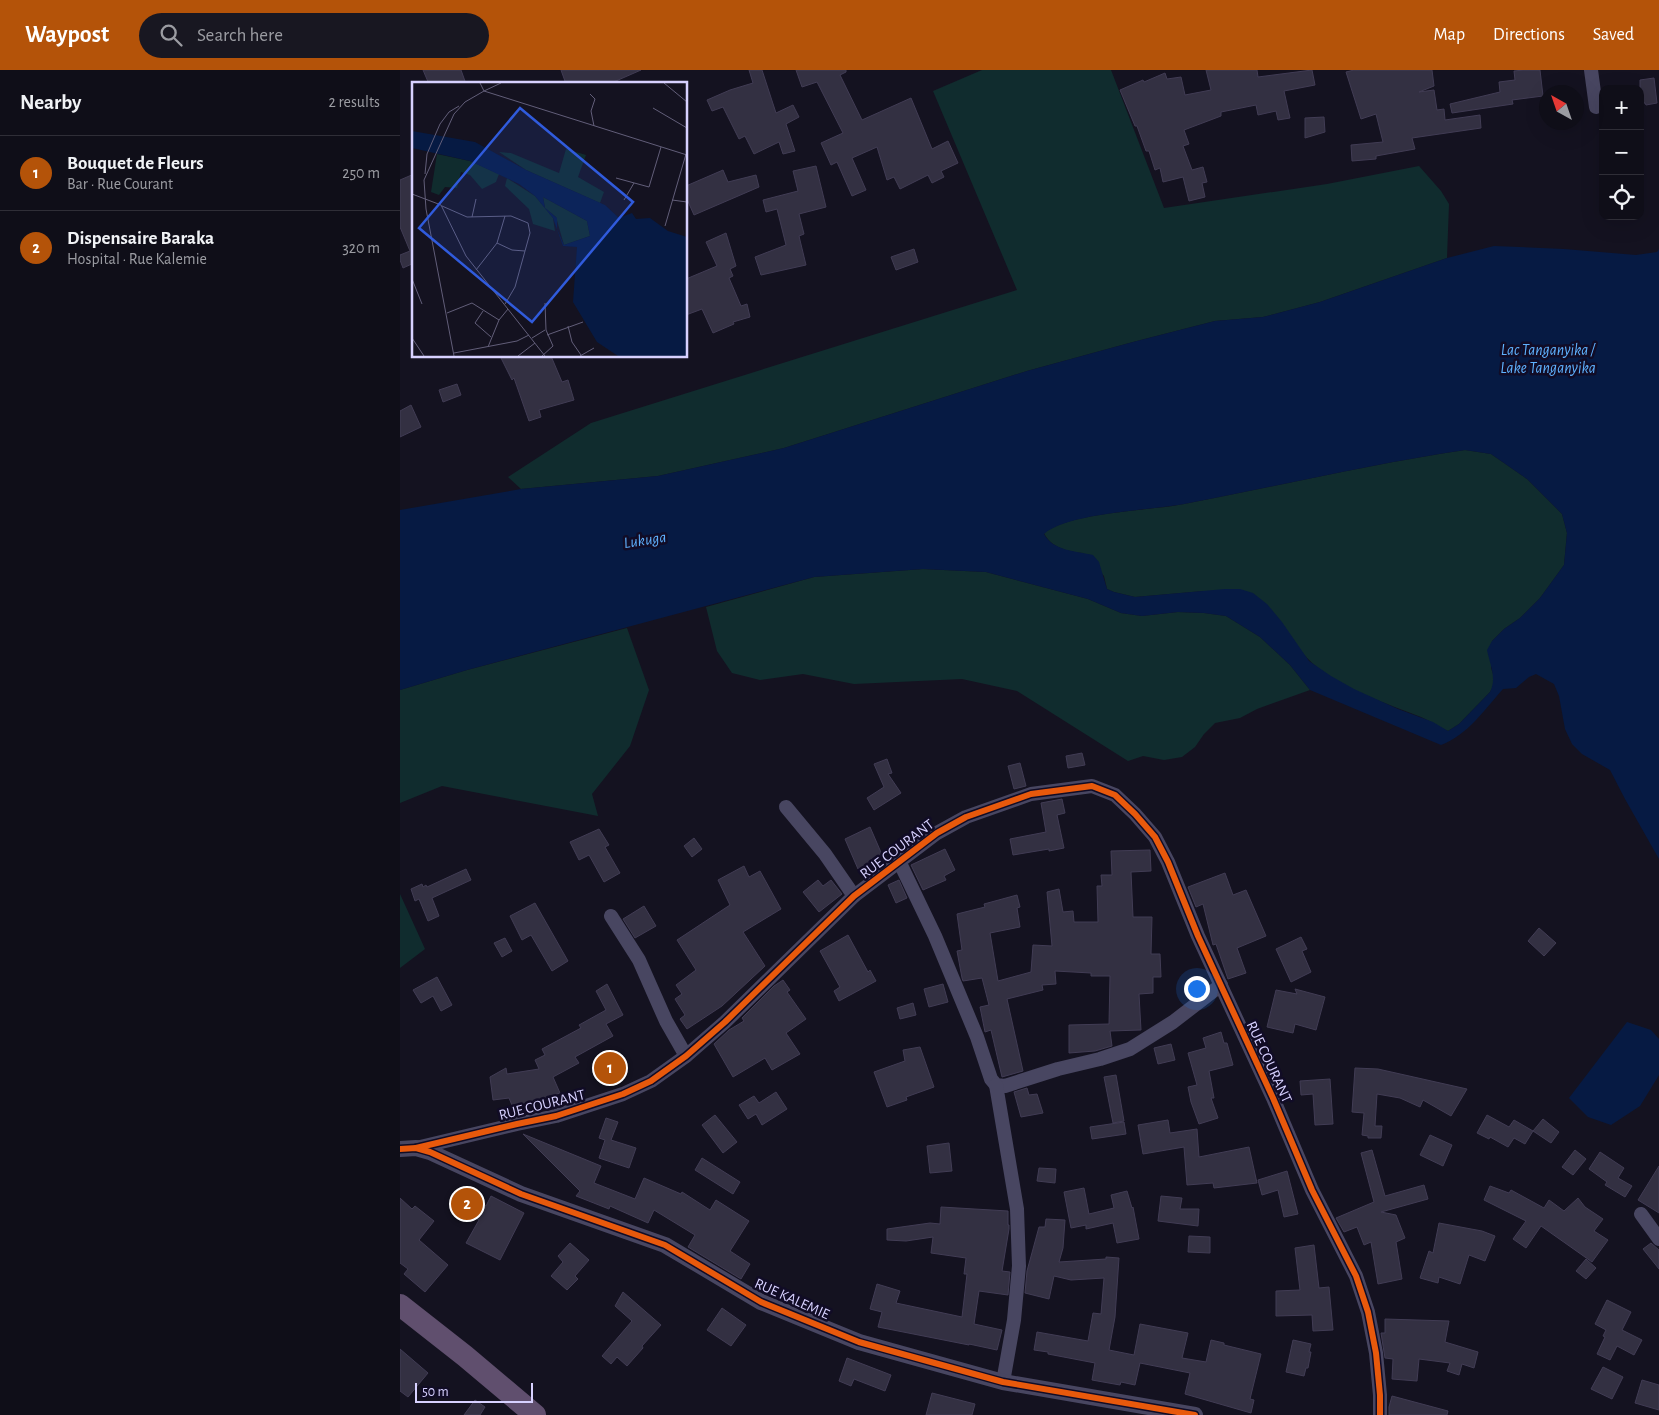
<!DOCTYPE html>
<html lang="en">
<head>
<meta charset="utf-8">
<style>
  :root { --surface:#0f0e18; --page:#181721; --text:#f1f3f6; --muted:#9b9ca2; --line:#2f2e37; --accent:#b45309 }
  body { margin:0; font-family:"Alegreya Sans",sans-serif; background:var(--page); color:var(--text) }
  .controls { position:absolute; right:15px; top:15px; display:grid; overflow:hidden; border-radius:10px; box-shadow:0 5px 20px #0002 }
  .controls button { width:45px; height:45px; display:grid; place-items:center; padding:0; border:0; border-bottom:1px solid var(--line); background:var(--surface); color:var(--text); font:25px sans-serif }
  .compass { position:absolute; left:1139px; top:15px; width:45px; height:45px; border-radius:50%; background:var(--surface); box-shadow:0 5px 20px #0002; rotate:320deg }
  .scale { position:absolute; left:15px; bottom:12px; width:118px; box-sizing:border-box; padding-left:5px; border:2px solid #d7d1ff; border-top:0; font-size:14px; line-height:18px; white-space:nowrap; color:#d7d1ff; -webkit-text-stroke:4px #110c26; paint-order:stroke }
  .you { position:absolute; left:796px; top:918px; width:18px; height:18px; margin:-12px; border:4px solid #fff; border-radius:50%; background:#1a73e8; box-shadow:0 0 0 8px #1a73e833 }
  .badge { display:grid; place-items:center; width:32px; height:32px; border-radius:50%; background:var(--accent); color:#fff; font-size:16px; font-weight:700 }
  .pin { position:absolute; translate:-50% -50%; border:2px solid #fff; box-shadow:0 1px 5px #0006 }
  .list { margin:0; padding:0; list-style:none }
  h2 { display:flex; justify-content:space-between; align-items:center; height:65px; margin:0; padding:0 20px; font-size:21px }
  h2 small { font-size:16px; font-weight:400; color:var(--muted) }
  .list li { display:grid; grid-template-columns:32px 1fr auto; gap:15px; align-items:center; box-sizing:border-box; height:75px; padding:0 20px; border-top:1px solid var(--line) }
  .list b { display:block; font-size:19px; white-space:nowrap }
  .list p { margin:0; font-size:16px; white-space:nowrap; color:var(--muted) }
  .list em { font-size:16px; font-style:normal; color:var(--muted) }
  .icon { flex:none; width:28px; height:28px; fill:none; stroke:currentColor; stroke-width:2; stroke-linecap:round; stroke-linejoin:round }
  .map { position:relative; flex:none; width:1259px; height:1345px; overflow:hidden }
  header { display:flex; align-items:center; gap:30px; box-sizing:border-box; height:70px; padding:0 25px; background:var(--accent); color:#fff }
  header strong { font-size:24px }
  nav { display:flex; gap:28px; margin-inline-start:auto; font-size:18px }
  .search { width:350px; height:45px; background:var(--page); display:flex; align-items:center; gap:12px; box-sizing:border-box; padding:0 18px; border-radius:28px; color:var(--muted); font-size:19px }
  main { display:flex }
  aside { flex:1; background:var(--surface) }
  .map>svg:first-child { display:block }
  .green { fill:#102c2e }
  .water { fill:#061a43; fill-rule:evenodd }
  .building { fill:#333042; stroke:#413c54 }
  .lines { fill:none; stroke-linecap:round; stroke-linejoin:round }
  .minor { stroke:#484661; stroke-width:14 }
  .tertiary { stroke:#484661; stroke-width:16 }
  .trunk { stroke:#604f6e; stroke-width:22 }
  .cycleway-casing { stroke:#110c26; stroke-width:9 }
  .cycleway { stroke:#e8590c; stroke-width:6 }
  .labels { text-anchor:middle; dominant-baseline:central; stroke-width:5; stroke-linejoin:round; paint-order:stroke }
  .street-label { font-size:15px; fill:#d7d1ff; stroke:#110c26 }
  .water-label { font-size:16px; font-style:italic; fill:#5fb2ff; stroke:#110c26 }
  .inset-road { fill:none; stroke:#625e79; stroke-width:1 }
  .view { fill:#305bdc; fill-opacity:0.15; stroke:#305bdc; stroke-width:2.5 }
  .inset-edge { fill:none; stroke:#d7d1ff; stroke-width:2.5 }
</style>
</head>
<body>
<header>
<strong>Waypost</strong>
<div class="search"><svg class="icon" aria-label="search" viewBox="0 0 24 24"><circle cx="10" cy="10" r="6"/><path d="M15 15l6 6"/></svg>Search here</div>
<nav><a>Map</a><a>Directions</a><a>Saved</a></nav>
</header>
<main>
<aside>
<h2>Nearby<small>2 results</small></h2>
<ul class="list">
<li><span class="badge">1</span><div><b>Bouquet de Fleurs</b><p>Bar · Rue Courant</p></div><em>250 m</em></li>
<li><span class="badge">2</span><div><b>Dispensaire Baraka</b><p>Hospital · Rue Kalemie</p></div><em>320 m</em></li>
</ul>
</aside>
<div class="map">
<svg width="1259" height="1345" viewBox="0 0 1259 1345">
  <rect width="100%" height="100%" fill="#141220"/>
  <!-- green -->
  <g class="green">
    <polygon points="582,0 711,0 764,138 927,114 1019,96 1041,121 1049,134 1047,188 920,232 863,247 815,251 733,272 627,301 384,378 258,406 121,419 108,407 191,353 617,220 533,21"/>
    <path d="M1065,380L1091,384L1127,409L1162,444L1167,463L1164,495L1140,528L1120,548L1104,559L1092,571L1091,598L1094,607V615L1090,622L1059,654L1048,661C1039,657 1030,651 1021,647C981,631 928,615 901,581L804,521L735,527L714,522L707,519L704,506L683,483C669,482 650,477 644,463C671,442 749,441 784,434C878,416 971,394 1065,380Z"/>
    <polygon points="523,499 586,502 688,529 721,543 742,546 778,542 804,543 826,546 860,567 890,595 910,620 857,639 840,648 815,653 804,664 795,677 782,687 764,690 743,686 728,691 617,621 562,609 454,614 403,604 360,610 332,603 317,581 306,537 414,507"/>
    <polygon points="227,558 249,620 230,676 192,724 198,746 42,716 0,733 0,620 67,600"/>
    <polygon points="0,824 25,879 0,898"/>
  </g>
  <!-- water -->
  <g class="water">
    <path d="M1094,176L1164,179L1236,185L1257,182L1259,179V789L1225,729L1210,700L1182,684L1172,674L1165,659L1159,626L1154,614L1136,604L1129,607L1116,618L1103,619C1085,639 1068,665 1041,675L910,620L890,595L860,567L826,546L804,543L778,542L742,546L721,543L688,529L586,502L523,499L414,507L67,600L0,620V440L121,419L258,406L384,378L627,301L733,272L815,251L863,247L920,232L1047,188ZM1065,380L1091,384L1127,409L1162,444L1167,463L1164,495L1140,528L1120,548L1104,559L1092,571L1087,580C1090,595 1097,608 1090,622L1059,654L1048,661L1033,652L998,639L954,619L931,606L909,591L882,552L867,534L853,523L840,519H825L735,527L714,522L707,519L699,492L693,485C676,481 653,481 644,464C667,443 751,440 784,434C878,416 971,394 1065,380Z"/>
    <polygon points="1227,952 1251,960 1259,969 1259,1005 1240,1036 1211,1055 1188,1047 1169,1028"/>
  </g>
  <!-- building -->
  <g class="building">
    <polygon points="23,0 61,0 66,14 29,14"/>
    <polygon points="161,0 241,0 209,14 166,14"/>
    <polygon points="349,0 362,0 376,43 393,35 399,47 386,54 395,81 383,84 379,72 354,84 345,66 339,69 323,37 312,41 307,30 330,20 353,13"/>
    <polygon points="396,0 446,0 446,2 440,5 462,50 511,28 532,79 548,71 558,93 541,101 544,107 532,113 528,105 500,119 494,107 487,110 477,77 452,88 466,120 452,126 437,92 431,95 421,73 443,63 417,12 402,17"/>
    <polygon points="806,0 857,0 858,7 912,0 915,15 884,21 890,48 878,50 876,41 858,45 856,35 821,42 821,46 784,60 789,74 783,76 792,100 803,97 807,112 802,113 805,127 789,131 783,107 763,112 760,98 755,100 749,81 746,81 737,56 735,56 720,20 743,10 744,12 765,3 767,9 781,7 785,25 811,20"/>
    <polygon points="954,0 1032,0 1034,16 1019,22 1034,20 1037,40 1044,39 1045,50 1080,45 1081,58 1012,68 1015,79 976,86 976,89 952,91 951,75 983,72 976,44 961,49 946,2"/>
    <polygon points="1124,0 1140,0 1143,26 1112,30 1113,34 1052,43 1050,34 1100,22 1099,12 1115,10 1114,1"/>
    <polygon points="1254,8 1257,33 1246,35 1245,33 1240,33 1240,10"/>
    <polygon points="924,47 925,62 905,68 905,48"/>
    <polygon points="416,96 426,137 399,144 404,164 399,166 406,195 361,205 355,187 386,175 377,139 366,142 363,130 398,121 393,101"/>
    <polygon points="323,100 328,112 356,105 359,117 294,145 286,127 286,116"/>
    <polygon points="14,104 14,193 3,198 0,190 0,185 10,181 0,157 0,110"/>
    <polygon points="326,163 336,196 330,199 333,206 329,208 341,236 347,234 350,247 333,252 334,254 313,263 302,239 286,245 286,209 317,196 306,172"/>
    <polygon points="514,179 518,192 496,200 491,187"/>
    <polygon points="100,286 151,286 162,312 168,310 174,330 139,340 141,347 129,351 114,308 112,310"/>
    <polygon points="57,314 61,325 43,332 39,320"/>
    <polygon points="11,335 21,357 0,367 0,341"/>
    <polygon points="682,683 685,695 668,698 666,686"/>
    <polygon points="487,689 492,703 488,704 501,723 474,740 467,728 484,717 474,694"/>
    <polygon points="620,693 626,716 614,719 608,696"/>
    <polygon points="662,729 665,743 657,745 664,778 649,781 649,779 613,785 610,769 646,762 641,733"/>
    <polygon points="470,757 483,787 458,799 445,769"/>
    <polygon points="199,759 209,775 205,777 220,803 204,812 189,785 179,790 170,772"/>
    <polygon points="294,768 302,779 292,787 284,776"/>
    <polygon points="545,779 555,800 544,806 546,810 523,820 511,795"/>
    <polygon points="750,780 751,801 731,802 733,847 752,847 751,884 760,884 761,907 753,907 753,923 739,924 741,960 710,961 712,976 695,981 669,983 669,955 709,954 710,906 691,906 691,903 655,901 656,914 642,915 643,920 607,929 623,1001 602,1007 591,960 585,962 580,937 589,935 582,908 563,911 562,908 557,881 562,880 557,844 585,837 584,834 617,825 620,837 617,838 620,857 590,863 598,911 631,902 633,875 652,876 647,822 659,819 663,842 673,841 674,852 698,852 697,816 702,816 701,805 712,805 711,781"/>
    <polygon points="344,796 349,807 360,801 381,839 343,862 365,896 322,936 287,959 280,949 285,945 275,929 282,924 276,915 296,900 277,870 330,835 318,810"/>
    <polygon points="66,799 71,810 32,828 39,846 28,851 19,829 15,831 11,819 22,814 23,817 26,815 27,817"/>
    <polygon points="825,803 833,825 846,820 866,866 837,878 846,903 828,909 816,874 813,875 803,834 796,837 788,817"/>
    <polygon points="418,810 423,816 431,810 442,824 419,842 403,822"/>
    <polygon points="499,810 507,828 496,833 488,815"/>
    <polygon points="135,833 168,891 152,901 131,865 122,870 110,846"/>
    <polygon points="244,836 256,856 235,868 223,849"/>
    <polygon points="1139,858 1156,873 1144,886 1128,871"/>
    <polygon points="448,865 468,902 470,900 476,911 439,931 434,921 440,917 420,881"/>
    <polygon points="901,867 907,879 902,881 911,902 891,912 876,879"/>
    <polygon points="105,868 112,881 102,887 94,873"/>
    <polygon points="37,907 52,935 41,941 33,926 21,933 13,920"/>
    <polygon points="383,910 390,920 387,922 406,949 386,963 400,984 372,1000 365,988 333,1007 314,974 329,960 344,951 342,948 374,916"/>
    <polygon points="207,914 223,945 206,954 213,966 175,987 179,993 153,1007 160,1023 114,1040 109,1028 93,1030 90,1007 106,998 107,1004 139,999 135,990 145,985 142,979 181,958 179,955 206,940 196,921"/>
    <polygon points="543,914 548,932 529,937 524,919"/>
    <polygon points="895,919 925,927 916,960 895,954 893,963 867,957 876,920 897,924"/>
    <polygon points="513,933 516,945 500,949 497,938"/>
    <polygon points="821,962 824,973 827,973 833,995 809,1001 814,1028 811,1028 818,1048 799,1054 791,1032 788,1017 797,1015 788,983 806,978 803,968"/>
    <polygon points="771,974 775,990 758,994 754,978"/>
    <polygon points="520,977 534,1017 506,1027 507,1030 487,1037 474,1002 505,991 503,980"/>
    <polygon points="955,998 978,999 1067,1019 1051,1046 1023,1030 1020,1037 1000,1028 977,1024 975,1056 982,1056 981,1068 968,1068 968,1066 962,1065 964,1043 952,1042"/>
    <polygon points="716,1005 724,1051 713,1053 704,1007"/>
    <polygon points="930,1009 933,1054 915,1055 913,1024 901,1025 900,1011"/>
    <polygon points="627,1018 629,1025 637,1024 643,1043 621,1047 614,1022"/>
    <polygon points="376,1022 387,1039 362,1055 356,1044 348,1049 339,1035 354,1026 359,1033"/>
    <polygon points="315,1045 337,1072 323,1083 302,1055"/>
    <polygon points="1087,1045 1109,1057 1114,1050 1133,1061 1125,1074 1114,1068 1108,1077 1090,1067 1089,1069 1077,1063"/>
    <polygon points="206,1048 218,1052 211,1070 236,1078 229,1098 199,1088 205,1070 199,1068"/>
    <polygon points="1143,1049 1159,1062 1151,1073 1133,1061"/>
    <polygon points="768,1050 770,1063 797,1059 799,1087 849,1077 857,1113 814,1118 813,1113 787,1115 784,1077 743,1084 738,1055"/>
    <polygon points="724,1052 726,1064 692,1069 690,1057"/>
    <polygon points="123,1064 201,1096 194,1113 235,1129 244,1108 281,1124 282,1122 310,1140 316,1130 349,1151 330,1181 350,1194 341,1209 288,1177 295,1165 254,1140 248,1153 210,1136 209,1139 176,1126 180,1121"/>
    <polygon points="1030,1065 1052,1075 1043,1096 1020,1085"/>
    <polygon points="549,1073 552,1101 530,1103 527,1076"/>
    <polygon points="972,1080 985,1126 1024,1115 1028,1129 981,1142 996,1145 1005,1168 996,1172 1002,1209 978,1214 971,1172 964,1175 957,1157 944,1162 936,1148 974,1132 961,1083"/>
    <polygon points="1175,1080 1186,1089 1173,1105 1162,1097"/>
    <polygon points="1200,1082 1224,1098 1218,1108 1232,1116 1225,1127 1205,1115 1207,1112 1189,1099"/>
    <polygon points="302,1088 340,1112 333,1124 295,1100"/>
    <polygon points="1259,1096 1259,1143 1238,1130"/>
    <polygon points="639,1098 656,1099 655,1113 637,1111"/>
    <polygon points="887,1101 898,1144 884,1147 878,1120 862,1125 858,1110"/>
    <polygon points="1090,1116 1109,1123 1111,1120 1144,1138 1149,1130 1164,1141 1178,1128 1185,1137 1203,1149 1194,1161 1208,1170 1192,1192 1141,1156 1126,1178 1113,1169 1126,1151 1084,1130"/>
    <polygon points="684,1118 689,1144 714,1138 711,1125 727,1121 732,1138 733,1137 739,1169 717,1173 713,1153 686,1159 686,1155 671,1158 664,1122"/>
    <polygon points="62,1121 86,1136 91,1126 124,1143 100,1190 66,1173 79,1150 54,1135"/>
    <polygon points="761,1126 782,1128 780,1139 799,1139 798,1156 758,1151"/>
    <polygon points="0,1128 12,1139 15,1136 34,1151 19,1170 48,1195 25,1222 4,1204 8,1199 0,1193"/>
    <polygon points="541,1137 608,1141 608,1155 609,1155 609,1159 602,1201 610,1202 608,1225 579,1221 574,1254 602,1260 597,1280 569,1274 569,1275 478,1257 482,1242 470,1239 477,1214 500,1221 496,1233 562,1247 567,1204 564,1204 566,1188 531,1183 533,1167 506,1171 487,1170 487,1159 530,1153 540,1154"/>
    <polygon points="646,1149 665,1150 663,1178 659,1192 706,1189 706,1187 719,1188 715,1247 709,1280 734,1285 740,1254 788,1263 782,1288 806,1292 811,1270 824,1273 824,1275 861,1284 850,1329 854,1330 851,1343 785,1324 790,1303 740,1293 735,1315 721,1312 720,1315 692,1310 695,1293 648,1284 648,1282 634,1280 637,1262 688,1271 693,1243 701,1244 704,1208 671,1210 654,1206 649,1229 625,1223 627,1201 639,1157 645,1157"/>
    <polygon points="1039,1153 1082,1161 1095,1166 1085,1191 1069,1185 1060,1214 1039,1207 1038,1213 1020,1208 1029,1181 1033,1183"/>
    <polygon points="789,1166 810,1167 810,1183 788,1182"/>
    <polygon points="170,1173 189,1190 175,1206 178,1209 167,1220 151,1206 163,1192 158,1186"/>
    <polygon points="1251,1173 1259,1180 1259,1199 1243,1179"/>
    <polygon points="914,1175 919,1218 929,1217 933,1260 913,1261 912,1245 876,1246 876,1221 900,1220 895,1178"/>
    <polygon points="1186,1189 1196,1198 1186,1209 1176,1201"/>
    <polygon points="223,1222 261,1255 242,1276 243,1278 227,1296 217,1287 211,1294 202,1286 232,1251 215,1236"/>
    <polygon points="1207,1230 1231,1242 1222,1260 1242,1270 1234,1285 1217,1276 1210,1290 1197,1284 1205,1267 1203,1266 1206,1260 1195,1254"/>
    <polygon points="322,1238 346,1255 331,1276 307,1260"/>
    <polygon points="985,1249 1049,1251 1045,1272 1078,1282 1074,1298 1062,1294 1059,1305 1047,1301 1050,1293 1019,1289 1017,1311 992,1309 993,1289 985,1288 981,1263 985,1263"/>
    <polygon points="893,1270 911,1274 909,1282 911,1282 908,1298 906,1298 904,1306 886,1302"/>
    <polygon points="0,1279 28,1303 8,1327 0,1321"/>
    <polygon points="447,1288 491,1305 485,1321 454,1309 451,1316 439,1311"/>
    <polygon points="1203,1297 1223,1307 1212,1329 1191,1319"/>
    <polygon points="1242,1310 1259,1315 1259,1340 1235,1333"/>
    <polygon points="532,1323 575,1334 572,1345 526,1345"/>
    <polygon points="992,1326 1048,1341 1047,1345 989,1345 989,1337"/>
    <polygon points="75,1330 85,1337 80,1345 64,1345"/>
  </g>
  <g class="lines">
    <!-- minor -->
    <g class="minor">
      <polyline points="1191,0 1196,37"/>
      <polyline points="386,737 425,784 454,826"/>
      <polyline points="499,791 535,866 577,967 591,1009 596,1015 605,1016 658,999 700,989 730,979 773,952 821,915"/>
      <polyline points="211,846 239,890 266,951 286,986"/>
      <polyline points="596,1015 617,1139 619,1196 614,1250 603,1312"/>
      <polyline points="16,1078 117,1054 156,1046 223,1024 251,1011 286,986 325,952 454,826 537,763 566,747 631,724 692,716 715,725 735,744 755,767 768,792 798,866 873,1028 912,1120 956,1206 968,1242 976,1283 980,1325 980,1345"/>
      <polyline points="1241,1144 1259,1169"/>
    </g>
    <!-- tertiary -->
    <polyline class="tertiary" points="0,1079 16,1078 30,1082 121,1124 265,1175 361,1232 459,1272 603,1312 795,1345"/>
    <!-- trunk -->
    <polyline class="trunk" points="0,1235 65,1286 135,1345"/>
    <defs>
      <g id="cycleway">
        <polyline points="16,1078 117,1054 156,1046 223,1024 251,1011 286,986 325,952 454,826 537,763 566,747 631,724 692,716 715,725 735,744 755,767 768,792 798,866 873,1028 912,1120 956,1206 968,1242 976,1283 980,1325 980,1345"/>
        <polyline points="0,1079 16,1078 30,1082 121,1124 265,1175 361,1232 459,1272 603,1312 795,1345"/>
      </g>
    </defs>
    <!-- cycleway casing -->
    <use href="#cycleway" class="cycleway-casing"/>
    <!-- cycleway -->
    <use href="#cycleway" class="cycleway"/>
  </g>
  <g class="labels">
    <!-- street labels -->
    <g class="street-label">
      <text transform="translate(497 779) rotate(-37)">RUE COURANT</text>
      <text transform="translate(869 992) rotate(65)">RUE COURANT</text>
      <text transform="translate(142 1035) rotate(-14)">RUE COURANT</text>
      <text transform="translate(392 1229) rotate(24)">RUE KALEMIE</text>
    </g>
    <!-- water labels -->
    <g class="water-label">
      <text x="1148" y="280">Lac Tanganyika /<tspan x="1148" dy="18">Lake Tanganyika</tspan></text>
      <text transform="translate(245 470) rotate(-9)">Lukuga</text>
    </g>
  </g>
  <!-- overview -->
  <g transform="translate(12 12)">
    <rect width="275" height="275" fill="#141220"/>
    <path d="M154,67L174,73L166,95L192,110L188,121L114,88L87,70L99,71L147,91ZM25,72L58,79L87,92L84,100L70,107L58,93L49,90L45,106L33,105L27,113L19,110ZM95,96L123,114L141,136L143,149L121,142L117,127L93,104ZM131,115L175,139L178,154L152,163L144,135L133,126Z" fill="#102c2e"/>
    <path d="M0,49L63,60L114,88L193,123L207,136L220,131L224,137L238,136L256,149L275,155V274H206L185,260L161,220L165,165L151,164L141,136L123,114L107,102L58,79L0,66ZM131,115L175,139L178,154L152,163L145,147V136L133,126Z" fill="#061a43" fill-rule="evenodd"/>
    <path class="inset-road" d="M252,1L275,20M72,9L275,73M72,9L89,1M178,12L183,17L179,29L182,44M241,26L275,46M13,92L15,72L28,42L37,30L47,24M204,96L237,105L249,65M0,112L29,123L54,174L133,274M212,118L222,101M260,118L275,120M30,124L55,135L99,134L116,141L118,151L103,205L93,222M93,134L85,161L100,168L113,169M60,135L64,117M253,144L274,72M64,188L85,161M0,197L10,222M71,229L63,241L79,255M35,231L60,221L87,238M156,244L160,260L169,273M135,253L171,240M0,256L12,274M120,256L133,248M76,265L87,238L96,227M42,271L105,259L117,253M42,274L14,127L12,98L42,32L53,20L72,9L68,1M106,274L123,261M130,274L141,264L134,248L133,221M168,274L182,266"/>
    <path class="view" d="M108,26L221,120L120,240L7,146Z"/>
    <rect width="275" height="275" class="inset-edge"/>
  </g>
</svg>
<div class="controls">
<button>+</button>
<button>−</button>
<button><svg class="icon" aria-label="locate" viewBox="0 0 24 24"><circle cx="12" cy="12" r="6"/><path d="M12 2v4M12 18v4M2 12h4M18 12h4"/></svg></button>
</div>
<svg class="compass" viewBox="-18 -18 36 36"><path d="M0-13l5 13h-10z" fill="#e53935"/><path d="M0 13l5-13h-10z" fill="#9b9ca2"/></svg>
<div class="scale">50 m</div>
<div class="you"></div>
<div class="pin badge" style="left:210px;top:998px">1</div>
<div class="pin badge" style="left:67px;top:1134px">2</div>
</div>
</main>
</body>
</html>
